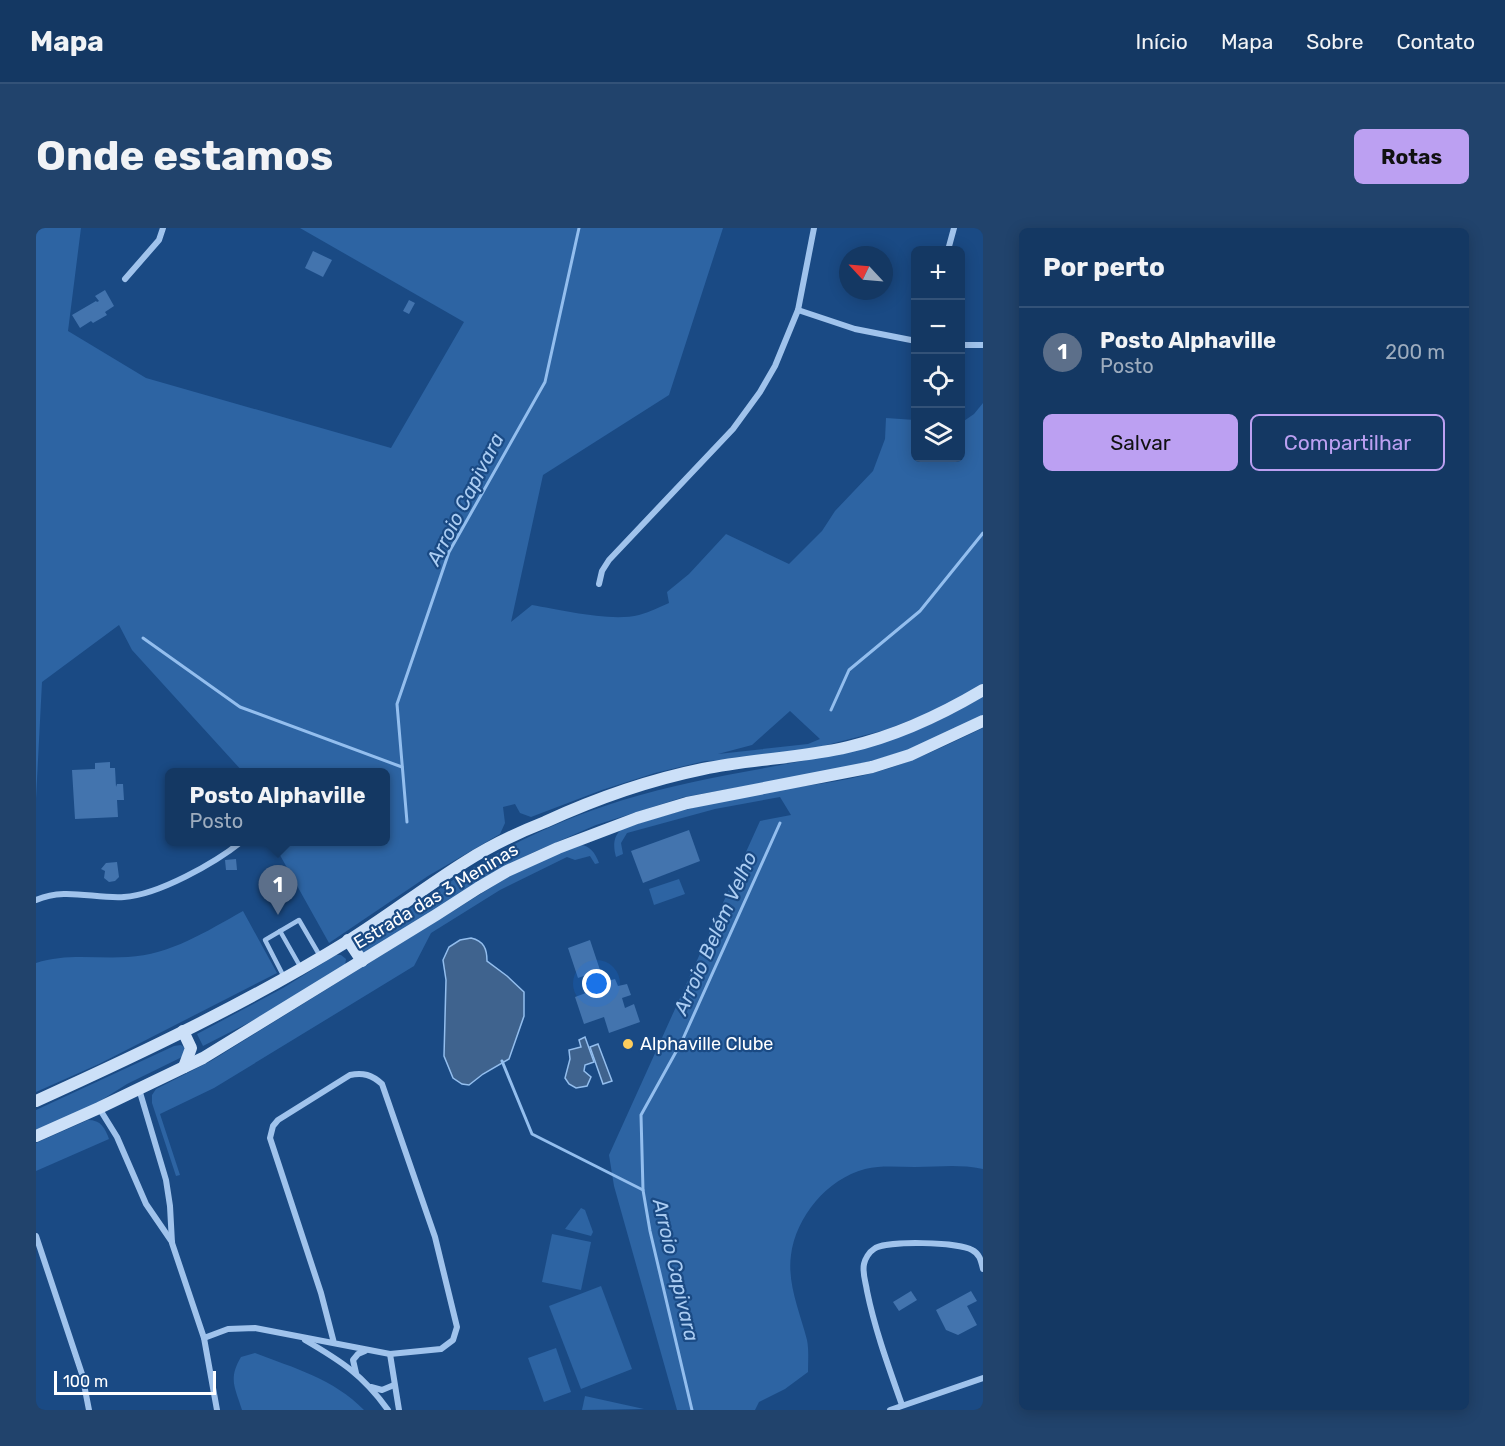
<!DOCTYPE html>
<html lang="pt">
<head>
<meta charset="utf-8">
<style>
  :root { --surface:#143863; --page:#21436c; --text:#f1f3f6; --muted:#9dacbe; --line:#335278; --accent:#bca0f2 }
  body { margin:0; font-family:Rubik,sans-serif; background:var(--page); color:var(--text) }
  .controls { position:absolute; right:18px; top:18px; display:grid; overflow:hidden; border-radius:9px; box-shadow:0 3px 15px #0003 }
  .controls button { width:54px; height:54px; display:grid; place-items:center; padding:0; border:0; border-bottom:2px solid var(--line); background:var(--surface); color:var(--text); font:30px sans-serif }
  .compass { position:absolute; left:803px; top:18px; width:54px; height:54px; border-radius:50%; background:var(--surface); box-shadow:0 3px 15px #0003; rotate:296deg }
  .scale { position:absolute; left:18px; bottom:15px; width:162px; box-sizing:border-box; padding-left:6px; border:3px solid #fff; border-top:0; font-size:16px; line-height:21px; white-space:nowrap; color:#fff; -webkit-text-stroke:4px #1a4a84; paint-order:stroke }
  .you { position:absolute; left:561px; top:756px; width:21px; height:21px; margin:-15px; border:4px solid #fff; border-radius:50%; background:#1a73e8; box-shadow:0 0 0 9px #1a73e833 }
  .badge { display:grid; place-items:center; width:39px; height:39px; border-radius:50%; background:var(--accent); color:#fff; font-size:20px; font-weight:700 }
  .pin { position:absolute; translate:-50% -50px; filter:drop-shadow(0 2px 3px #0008) }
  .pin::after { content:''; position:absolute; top:32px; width:21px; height:18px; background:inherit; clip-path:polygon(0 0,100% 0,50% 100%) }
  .popup { position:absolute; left:129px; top:540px; width:225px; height:78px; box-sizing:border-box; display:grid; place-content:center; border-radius:9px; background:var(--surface); filter:drop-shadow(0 2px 4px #0005); font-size:20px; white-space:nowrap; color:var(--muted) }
  .popup b { font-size:22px; color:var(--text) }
  .popup::after { content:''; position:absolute; left:50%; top:100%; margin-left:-12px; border:12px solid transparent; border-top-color:var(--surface) }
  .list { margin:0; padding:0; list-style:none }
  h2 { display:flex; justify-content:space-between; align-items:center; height:78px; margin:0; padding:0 24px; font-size:26px }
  h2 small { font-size:20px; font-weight:400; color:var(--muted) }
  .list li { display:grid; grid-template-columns:39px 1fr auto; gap:18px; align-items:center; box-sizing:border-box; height:90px; padding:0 24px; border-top:2px solid var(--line) }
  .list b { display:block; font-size:22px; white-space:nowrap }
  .list p { margin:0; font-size:20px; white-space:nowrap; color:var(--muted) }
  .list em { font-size:20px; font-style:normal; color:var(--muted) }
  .actions { display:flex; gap:12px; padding:18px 24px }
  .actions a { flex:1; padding:14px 0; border:2px solid var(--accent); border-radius:9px; text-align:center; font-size:21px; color:var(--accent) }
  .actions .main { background:var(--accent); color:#111 }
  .icon { flex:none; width:33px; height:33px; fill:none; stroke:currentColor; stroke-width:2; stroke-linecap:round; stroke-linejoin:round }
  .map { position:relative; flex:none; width:947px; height:1182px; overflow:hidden; border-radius:9px }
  header { display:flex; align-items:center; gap:36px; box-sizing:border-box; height:84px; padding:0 30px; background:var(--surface); border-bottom:2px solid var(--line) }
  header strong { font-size:28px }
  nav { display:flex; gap:33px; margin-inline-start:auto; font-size:21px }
  .intro { display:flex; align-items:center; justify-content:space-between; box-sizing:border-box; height:144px; padding:0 36px }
  h1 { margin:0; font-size:42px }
  .button { padding:15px 27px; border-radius:9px; background:var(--accent); color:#111; font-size:21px; font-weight:700 }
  main { display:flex; gap:36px; padding:0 36px }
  aside { flex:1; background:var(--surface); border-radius:9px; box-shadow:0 3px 15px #0003 }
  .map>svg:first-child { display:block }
  .green { fill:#2d64a3; fill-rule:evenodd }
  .water { fill:#3f638e; stroke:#93beee; stroke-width:1.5 }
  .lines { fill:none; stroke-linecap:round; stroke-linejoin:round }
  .stream { stroke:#93beee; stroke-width:3 }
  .building { fill:#4374ae }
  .lane { stroke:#a0c3ec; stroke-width:4.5 }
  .street { stroke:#a0c3ec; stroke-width:6 }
  .secondary { stroke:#cce0f8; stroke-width:12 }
  .poi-dot { fill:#fecd5c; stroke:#1a4a84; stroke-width:2 }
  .labels { text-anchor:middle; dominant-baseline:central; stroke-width:4.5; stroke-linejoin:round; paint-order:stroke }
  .street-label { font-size:18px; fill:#fff; stroke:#1a4a84 }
  .poi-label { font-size:18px; fill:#fff; stroke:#1a4a84; text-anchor:start }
  .water-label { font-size:20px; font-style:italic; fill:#abcdf3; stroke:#1a4a84 }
</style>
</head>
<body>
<header>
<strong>Mapa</strong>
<nav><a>Início</a><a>Mapa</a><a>Sobre</a><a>Contato</a></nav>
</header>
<div class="intro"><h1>Onde estamos</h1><a class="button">Rotas</a></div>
<main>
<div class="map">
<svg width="947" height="1182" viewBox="0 0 947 1182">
  <rect width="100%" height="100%" fill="#1a4a84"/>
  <!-- green -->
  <g class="green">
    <path d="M0,0H45L32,103L110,150L355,220L428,94L264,0H687L633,167L507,247L475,394L496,377C525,382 575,394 603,387C614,384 623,379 633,375L631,364L653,346L690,306L753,336L786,303L799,283L837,243L849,211L850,190L879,192L880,230H924L925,195L938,186L947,175V457L898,483L849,502L783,519L697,532L669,533L619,545L566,562L495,589L484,585L479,576L467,579L469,595L464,606L392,648L293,715L240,620L239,614H350V544H207L96,422L83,397L6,454L0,571ZM754,483L784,511L772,516L682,526L716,517Z"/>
    <path d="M947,469V487L872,522L839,532L795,543L648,569L560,597L498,624L456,645L365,704L327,725L321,715C360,692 396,664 435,641C482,611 535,588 587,572C679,543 775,538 865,508C894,498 921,484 947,469Z"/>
    <path d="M947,500V941C922,936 904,939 879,939C862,939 846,937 829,941C791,951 760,989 755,1027C751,1056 764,1084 771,1112C773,1122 772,1133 772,1144L749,1161L723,1174L719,1182H641L578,958L573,927L724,593L755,587L744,569L679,581L591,605L585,615L587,626L580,629C577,618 577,608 586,601C637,584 689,570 742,562C774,557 805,554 837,545C875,535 911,517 947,500Z"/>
    <path d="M541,617C553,616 559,624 563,635L559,636L554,628L539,632L531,629L464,662L395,705L378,738L178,860L124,886L144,947L140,948L116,875V867L120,861L175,833L472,649Z"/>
    <polygon points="643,651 649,666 618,677 613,661"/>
    <path d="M207,683L241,745L63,836L0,864V735C30,725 60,731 92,729C134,727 171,703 207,683Z"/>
    <polygon points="300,727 305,727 310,731 309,737 230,786 167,818 161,806 247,760"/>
    <polygon points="145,817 149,820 148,827 144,830 91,856 53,880 0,902 0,882 138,818"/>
    <path d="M52,892C65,892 69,900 73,911L0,943V915Z"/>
    <polygon points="545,980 549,982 557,1004 555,1008 529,1001"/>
    <polygon points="516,1006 555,1014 545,1062 506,1054"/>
    <polygon points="565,1058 596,1141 545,1161 513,1078"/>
    <polygon points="520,1120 535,1164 508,1174 492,1130"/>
    <path d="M219,1125C258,1140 298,1151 328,1182H206C199,1159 192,1151 205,1129Z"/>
    <polygon points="549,1168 608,1181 546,1182"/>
  </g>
  <!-- water -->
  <g class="water">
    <path d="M435,710C448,713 451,721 451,733L471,748L488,764V788L473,831L447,846L433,857L426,856L417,850L408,828L410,752L407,732L413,719L424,712Z"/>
    <polygon points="549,809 558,834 549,837 548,843 555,849 551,858 540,860 533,856 529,850 534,831 533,822 545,819 543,812"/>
    <polygon points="562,816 576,853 567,856 554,819"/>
  </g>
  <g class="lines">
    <!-- stream -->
    <g class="stream">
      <polyline points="107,410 204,479 366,539"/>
      <polyline points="795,482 813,442 884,383 947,305"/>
      <polyline points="371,594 361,476 413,324 509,154 543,0"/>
      <polyline points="466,833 496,906 607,962 614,1003 656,1182"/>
      <polyline points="607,962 605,887 646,813 744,595"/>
    </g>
  </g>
  <!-- building -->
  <g class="building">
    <polygon points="277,23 296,32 287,49 269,40"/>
    <polygon points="69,62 78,78 69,84 71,87 57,95 55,93 44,100 36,87 60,73 61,74 63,73 59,68"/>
    <polygon points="373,72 379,75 373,86 367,83"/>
    <polygon points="74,534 74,540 79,540 80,559 81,556 87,556 88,572 81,572 82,589 39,591 36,542 59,541 59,535"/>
    <polygon points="653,602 664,633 607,655 595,623"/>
    <polygon points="200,631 201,642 190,642 189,632"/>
    <polygon points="81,634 83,649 79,653 73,654 68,650 69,643 65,641 70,635"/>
    <polygon points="554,712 564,742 542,750 532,720"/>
    <polygon points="579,751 582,758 591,756 595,767 586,770 589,780 598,776 604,794 573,805 568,789 548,796 539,769 569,758 568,754"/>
    <polygon points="875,1063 881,1072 863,1083 857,1074"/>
    <polygon points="935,1063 941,1073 931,1078 941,1097 922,1107 910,1102 900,1082"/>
  </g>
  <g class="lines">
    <!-- lane -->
    <g class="lane">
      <polyline points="244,703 265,740"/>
      <polyline points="248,749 229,712 263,692 284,728"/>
    </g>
    <!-- street -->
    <g class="street">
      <polyline points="912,22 918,0"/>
      <polyline points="89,51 123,12 127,0"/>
      <polyline points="762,82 819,101 880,113"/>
      <polyline points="924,117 947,117"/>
      <polyline points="563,356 566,343 573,332 697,201 724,164 739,138 762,82 778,0"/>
      <path d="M0,672C29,659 58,671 88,669C122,667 179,635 205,614"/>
      <polyline points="103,861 130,952 134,978 136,1015 168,1110 181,1182"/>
      <polyline points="63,880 81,909 110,976 136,1014"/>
      <polyline points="0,1008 46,1146 53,1182"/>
      <path d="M168,1110L192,1101L219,1100L354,1126L405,1121L417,1112L421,1099L399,1009L346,856C336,847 327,844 314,847L242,892L237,898L234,910L285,1065L298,1115"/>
      <path d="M269,1112C305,1133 327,1147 352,1182"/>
      <polyline points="354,1126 363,1182"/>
      <polyline points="320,1145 317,1132 322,1126 329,1123"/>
      <polyline points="335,1159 346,1162 358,1157"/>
      <path d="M866,1177C853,1140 839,1102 831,1063C830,1055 826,1045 828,1036C829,1031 833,1024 838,1021C849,1012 924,1014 936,1022C944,1026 945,1033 947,1041"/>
      <polyline points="854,1182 947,1150"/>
    </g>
    <!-- secondary -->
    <g class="secondary">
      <polyline points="312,712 326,733"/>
      <polyline points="147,803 155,820 148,839"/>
      <path d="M0,873C106,825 213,774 312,713C352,688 389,659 429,634C454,618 481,605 509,594C559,571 613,552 667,541C715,531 765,530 812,519C860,508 905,487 947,462"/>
      <polyline points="0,908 63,880 167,830 400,687 442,660 471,643 522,620 601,590 651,575 836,539 874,527 947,493"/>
    </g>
  </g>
  <!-- markers -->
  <circle class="poi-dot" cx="592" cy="816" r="6"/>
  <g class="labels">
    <!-- street labels -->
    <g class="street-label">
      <text transform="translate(400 668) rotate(-31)">Estrada das 3 Meninas</text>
    </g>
    <!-- poi labels -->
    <g class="poi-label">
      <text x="604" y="816">Alphaville Clube</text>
    </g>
    <!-- water labels -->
    <g class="water-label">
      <text transform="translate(429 271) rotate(-63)">Arroio Capivara</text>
      <text transform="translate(679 705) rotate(-66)">Arroio Belém Velho</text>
      <text transform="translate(640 1042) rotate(77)">Arroio Capivara</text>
    </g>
  </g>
</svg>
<div class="controls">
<button>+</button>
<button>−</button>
<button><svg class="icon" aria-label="locate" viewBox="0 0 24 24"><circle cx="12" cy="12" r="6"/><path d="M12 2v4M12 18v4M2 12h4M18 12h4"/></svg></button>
<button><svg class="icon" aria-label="layers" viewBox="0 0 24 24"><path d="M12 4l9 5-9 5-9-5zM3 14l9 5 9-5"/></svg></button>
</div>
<svg class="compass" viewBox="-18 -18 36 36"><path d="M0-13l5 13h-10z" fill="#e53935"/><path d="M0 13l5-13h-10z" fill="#9dacbe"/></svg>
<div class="scale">100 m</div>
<div class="you"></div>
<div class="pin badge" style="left:242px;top:687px;background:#5c6f8a">1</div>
<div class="popup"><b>Posto Alphaville</b>Posto</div>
</div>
<aside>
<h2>Por perto<small></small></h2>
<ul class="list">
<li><span class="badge" style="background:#5c6f8a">1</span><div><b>Posto Alphaville</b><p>Posto</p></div><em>200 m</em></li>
</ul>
<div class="actions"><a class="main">Salvar</a><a>Compartilhar</a></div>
</aside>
</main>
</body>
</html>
